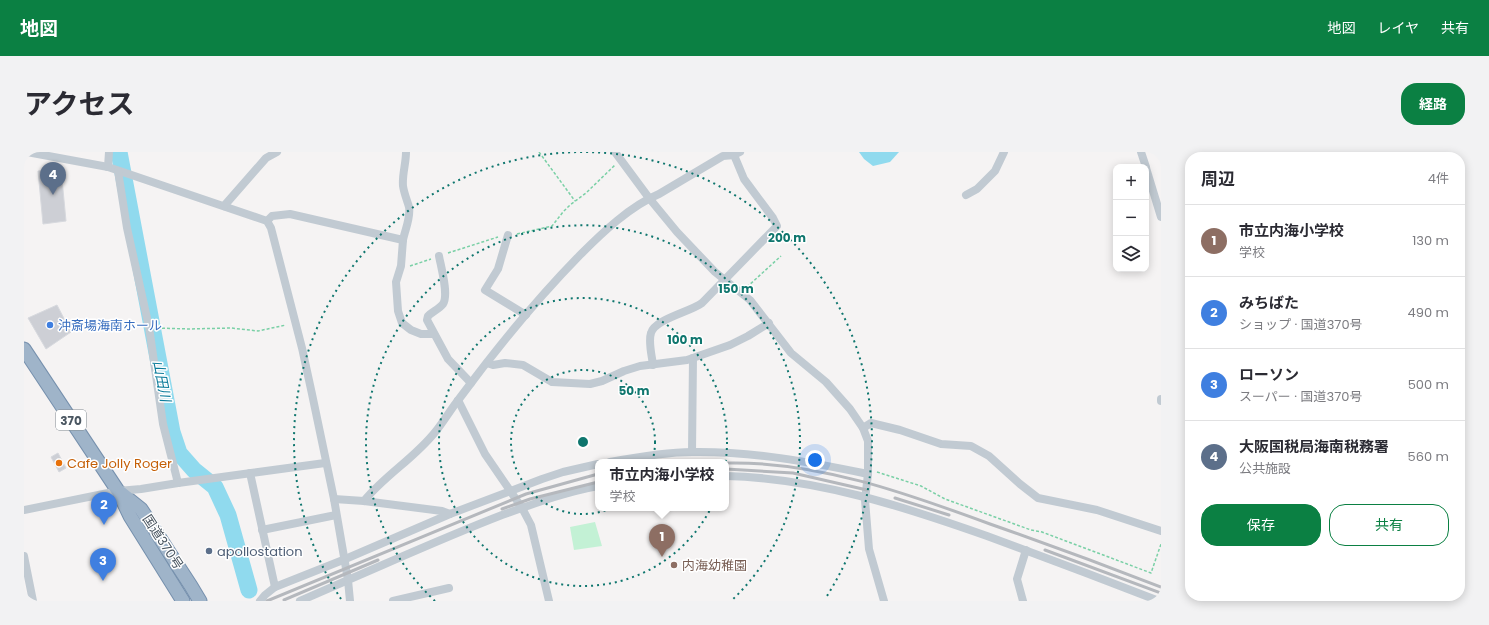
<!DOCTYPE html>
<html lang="ja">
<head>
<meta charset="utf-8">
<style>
  :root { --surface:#fff; --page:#f2f2f3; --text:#2b2b33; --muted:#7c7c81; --line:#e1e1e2; --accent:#0b8043 }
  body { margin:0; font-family:Poppins,"Noto Sans JP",sans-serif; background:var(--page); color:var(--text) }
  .controls { position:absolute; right:12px; top:12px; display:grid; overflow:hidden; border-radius:8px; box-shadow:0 2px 10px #0003 }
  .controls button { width:36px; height:36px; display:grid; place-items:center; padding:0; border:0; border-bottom:1px solid var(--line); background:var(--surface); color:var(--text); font:20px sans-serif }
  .you { position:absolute; left:791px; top:308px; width:14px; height:14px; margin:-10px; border:3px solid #fff; border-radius:50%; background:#1a73e8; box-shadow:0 0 0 6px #1a73e833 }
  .badge { display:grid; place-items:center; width:26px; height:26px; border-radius:50%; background:var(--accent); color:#fff; font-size:13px; font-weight:700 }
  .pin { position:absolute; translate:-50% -33px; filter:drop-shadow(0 1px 2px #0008) }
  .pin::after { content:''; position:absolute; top:21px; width:14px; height:12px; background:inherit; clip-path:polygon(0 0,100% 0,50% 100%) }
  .popup { position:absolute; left:571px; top:307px; width:134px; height:52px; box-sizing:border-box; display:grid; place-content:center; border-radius:8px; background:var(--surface); filter:drop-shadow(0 1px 3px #0005); font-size:13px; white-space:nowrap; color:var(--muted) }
  .popup b { font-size:15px; color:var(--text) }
  .popup::after { content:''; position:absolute; left:50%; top:100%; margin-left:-8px; border:8px solid transparent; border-top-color:var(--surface) }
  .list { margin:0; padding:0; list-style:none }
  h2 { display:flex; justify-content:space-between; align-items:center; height:52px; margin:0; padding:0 16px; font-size:17px }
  h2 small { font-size:13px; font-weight:400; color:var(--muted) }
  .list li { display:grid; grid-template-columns:26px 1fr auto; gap:12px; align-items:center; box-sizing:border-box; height:72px; padding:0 16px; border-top:1px solid var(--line) }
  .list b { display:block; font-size:15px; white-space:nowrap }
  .list p { margin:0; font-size:13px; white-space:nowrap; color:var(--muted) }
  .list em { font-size:13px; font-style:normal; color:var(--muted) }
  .actions { display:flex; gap:8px; padding:12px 16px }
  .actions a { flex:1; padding:9px 0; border:1px solid var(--accent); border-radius:16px; text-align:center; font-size:14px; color:var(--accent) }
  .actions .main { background:var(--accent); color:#fff }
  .icon { flex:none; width:22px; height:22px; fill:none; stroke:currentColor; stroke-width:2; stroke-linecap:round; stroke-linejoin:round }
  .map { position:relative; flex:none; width:1137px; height:449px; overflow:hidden; border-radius:16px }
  header { display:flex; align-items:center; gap:24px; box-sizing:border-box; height:56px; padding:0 20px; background:var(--accent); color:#fff }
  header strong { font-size:19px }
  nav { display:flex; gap:22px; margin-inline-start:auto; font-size:14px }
  .intro { display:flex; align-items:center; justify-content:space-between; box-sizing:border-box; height:96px; padding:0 24px }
  h1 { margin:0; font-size:28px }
  .button { padding:10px 18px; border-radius:16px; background:var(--accent); color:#fff; font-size:14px; font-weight:700 }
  main { display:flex; gap:24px; padding:0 24px }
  aside { flex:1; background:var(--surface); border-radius:16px; box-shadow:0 2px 10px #0003 }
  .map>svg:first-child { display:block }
  .green { fill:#c3f1d5 }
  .water { fill:#90daee }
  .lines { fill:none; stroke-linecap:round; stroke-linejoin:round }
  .river { stroke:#90daee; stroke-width:17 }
  .building { fill:#cdcfd5; stroke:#d7d9de }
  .trunk-casing { stroke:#7690ad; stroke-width:15 }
  .path { stroke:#7ad0a6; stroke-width:1.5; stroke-dasharray:3 2; stroke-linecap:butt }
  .minor { stroke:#c1cad2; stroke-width:8 }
  .trunk { stroke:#9fb4c9; stroke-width:13 }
  .rail { stroke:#b5b8bd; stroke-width:3 }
  .ring { fill:none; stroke:#0f766e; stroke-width:2; stroke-dasharray:2 4 }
  .shop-dot { fill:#3f7fe0; stroke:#fff; stroke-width:1.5 }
  .food-dot { fill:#e8710a; stroke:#fff; stroke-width:1.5 }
  .service-dot { fill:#5c6f8a; stroke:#fff; stroke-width:1.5 }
  .education-dot { fill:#8d6e63; stroke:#fff; stroke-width:1.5 }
  .labels { text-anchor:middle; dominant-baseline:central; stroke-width:3; stroke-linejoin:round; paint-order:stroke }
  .shield { fill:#fff; stroke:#808990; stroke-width:1 }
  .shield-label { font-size:12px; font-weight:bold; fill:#4a5661 }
  .shop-label { font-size:13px; fill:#366cbe; stroke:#fff; text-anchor:start }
  .food-label { font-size:13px; fill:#c56008; stroke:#fff; text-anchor:start }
  .street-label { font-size:13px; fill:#4a5661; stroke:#fff }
  .service-label { font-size:13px; fill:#4e5e75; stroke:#fff; text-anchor:start }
  .education-label { font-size:13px; fill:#785e54; stroke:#fff; text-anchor:start }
  .water-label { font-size:14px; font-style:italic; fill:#0c7c9b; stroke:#fff }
  .centre { fill:#0f766e; stroke:#fff; stroke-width:2 }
  .ring-label { font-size:12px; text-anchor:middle; font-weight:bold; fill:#0f766e; stroke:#fff; stroke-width:3; stroke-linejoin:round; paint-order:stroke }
</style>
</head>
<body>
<header>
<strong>地図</strong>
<nav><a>地図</a><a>レイヤ</a><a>共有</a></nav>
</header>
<div class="intro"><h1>アクセス</h1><a class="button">経路</a></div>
<main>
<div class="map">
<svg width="1137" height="449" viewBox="0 0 1137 449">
  <rect width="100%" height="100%" fill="#f5f3f3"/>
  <!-- green -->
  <polygon class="green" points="571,370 578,394 550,398 546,375"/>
  <!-- water -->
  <polygon class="water" points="835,0 875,0 866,10 849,14 840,7"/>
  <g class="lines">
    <!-- river -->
    <polyline class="river" points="95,0 148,280 155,301 170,318 191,335 204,363 225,438"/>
  </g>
  <!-- building -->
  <g class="building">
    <polygon points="37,17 42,69 19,72 14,19"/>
    <polygon points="33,153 47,180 22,197 4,166"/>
    <polygon points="34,301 42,316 35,320 27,305"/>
  </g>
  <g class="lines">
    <defs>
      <g id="trunk">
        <polyline points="0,197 94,339 106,364 159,449"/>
        <polyline points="97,341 117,357 167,434 176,449"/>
      </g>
    </defs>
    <!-- trunk casing -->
    <use href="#trunk" class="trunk-casing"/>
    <!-- path -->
    <g class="path">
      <polyline points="515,0 551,49"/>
      <polyline points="493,82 528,74 539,60 546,53 562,41 591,13"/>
      <polyline points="424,101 474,85"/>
      <polyline points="386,114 407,107"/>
      <polyline points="723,135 757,104"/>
      <polyline points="133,176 165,177 207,176 234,179 262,173"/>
      <polyline points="853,320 897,334 921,347 1007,378 1018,380 1127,421 1137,392"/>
    </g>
    <!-- minor -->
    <g class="minor">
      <polyline points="3,0 84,15 243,69 247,76 278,196 288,242 310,347 324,428 276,449"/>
      <polyline points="591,0 625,46 653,80 691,120 726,148 767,201 802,230 826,257 839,276 844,289 844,322 841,348 845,397 860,449"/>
      <polyline points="1117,0 1122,15"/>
      <polyline points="84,15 85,0"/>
      <polyline points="1122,16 1137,65"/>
      <polyline points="94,19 103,76 125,175 139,272 154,331"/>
      <polyline points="942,43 953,37 971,19 980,0"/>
      <polyline points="200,54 242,6 253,0"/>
      <polyline points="243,69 248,64 266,62 379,88 377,114 372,130 374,159 378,171 387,178 397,182 409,182"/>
      <polyline points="484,83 474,117 461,138 502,163"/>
      <path d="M379,88C381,78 387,65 385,55C383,48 380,41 379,34C378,22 382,12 382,0"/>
      <path d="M415,104C417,115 425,143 419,152C415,157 408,160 404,164L403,168L424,207L447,231"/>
      <polyline points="463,211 469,213 481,211 499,213 528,230 566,232 578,229 600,219 616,214 663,208 706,193 724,184 745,171"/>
      <path d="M629,213C628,204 624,190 627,181C631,167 666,160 678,151L753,74L749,66L720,27L710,3"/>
      <polyline points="1137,247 1137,249"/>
      <polyline points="434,248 461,302 498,356 507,373 525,449"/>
      <polyline points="839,276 847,271 876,278 917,292 947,294 965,304 996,332 1014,346 1073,358 1137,379"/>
      <polyline points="668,300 669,206"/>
      <path d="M586,310C613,305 641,300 668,300C727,299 786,310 844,322"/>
      <polyline points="226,321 251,435 319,408 426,362"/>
      <path d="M702,324C792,326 878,354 963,384C1020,405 1078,427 1135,449"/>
      <polyline points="310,347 340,349 418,359 426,362 518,327 539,320 574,312"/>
      <path d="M340,349C361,323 391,306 412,279C420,269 427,257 435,247C472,197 512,148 556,103C578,81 606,54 635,42L699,4L710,3L716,0"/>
      <polyline points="0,358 94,339 117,337 154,331 301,311"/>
      <polyline points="238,378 312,363"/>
      <polyline points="0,404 9,449"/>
      <polyline points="236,449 241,443 251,435"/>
      <path d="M326,449L324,428C375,406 426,383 478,363C509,352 541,340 574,334"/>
      <polyline points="369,449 425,436"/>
      <polyline points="999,449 993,427 1002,398"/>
    </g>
    <!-- trunk -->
    <use href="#trunk" class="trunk"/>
    <!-- rail -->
    <g class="rail">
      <path d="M702,311C793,309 882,341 966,372C1023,392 1080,413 1137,435"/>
      <polyline points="702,317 769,321 843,338"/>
      <polyline points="871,346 925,363"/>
      <polyline points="478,357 506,347 574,330"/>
      <polyline points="1021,398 1137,441"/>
      <polyline points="260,448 354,408"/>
      <polyline points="243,449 502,342 574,322"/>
    </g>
  </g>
  <!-- distance rings -->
  <g class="ring">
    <circle cx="559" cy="290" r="72"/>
    <circle cx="559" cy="290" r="144"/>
    <path d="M411 449A217 217 0 1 1 707 449"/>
    <path d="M317 447A289 289 0 1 1 801 447"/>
  </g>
  <!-- markers -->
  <circle class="shop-dot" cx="26" cy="173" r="4"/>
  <circle class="food-dot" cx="35" cy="311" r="4"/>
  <circle class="service-dot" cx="185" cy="399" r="4"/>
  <circle class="education-dot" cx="650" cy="413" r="4"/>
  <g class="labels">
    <!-- shield labels -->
    <rect class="shield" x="32" y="258" width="30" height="20" rx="3"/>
    <g class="shield-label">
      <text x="47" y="268">370</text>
    </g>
    <!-- shop labels -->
    <g class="shop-label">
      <text x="34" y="173">沖斎場海南ホール</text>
    </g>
    <!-- food labels -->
    <g class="food-label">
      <text x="43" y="311">Cafe Jolly Roger</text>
    </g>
    <!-- street labels -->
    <g class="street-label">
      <text transform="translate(139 390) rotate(57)">国道370号</text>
    </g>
    <!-- service labels -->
    <g class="service-label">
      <text x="193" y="399">apollostation</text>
    </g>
    <!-- education labels -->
    <g class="education-label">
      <text x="658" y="413">内海幼稚園</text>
    </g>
    <!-- water labels -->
    <g class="water-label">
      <text transform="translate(138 229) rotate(79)">山田川</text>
    </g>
  </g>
  <circle cx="559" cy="290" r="6" class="centre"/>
  <g class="ring-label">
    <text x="763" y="90">200 m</text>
    <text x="712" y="141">150 m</text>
    <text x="661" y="192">100 m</text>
    <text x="610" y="243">50 m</text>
  </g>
</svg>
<div class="controls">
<button>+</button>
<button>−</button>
<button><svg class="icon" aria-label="layers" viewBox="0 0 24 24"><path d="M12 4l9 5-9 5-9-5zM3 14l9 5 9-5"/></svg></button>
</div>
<div class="you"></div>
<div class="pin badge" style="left:638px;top:405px;background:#8d6e63">1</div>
<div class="popup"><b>市立内海小学校</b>学校</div>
<div class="pin badge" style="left:80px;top:373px;background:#3f7fe0">2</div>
<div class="pin badge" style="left:79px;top:429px;background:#3f7fe0">3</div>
<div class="pin badge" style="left:29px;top:43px;background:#5c6f8a">4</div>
</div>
<aside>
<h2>周辺<small>4件</small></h2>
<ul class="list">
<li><span class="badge" style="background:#8d6e63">1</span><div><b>市立内海小学校</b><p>学校</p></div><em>130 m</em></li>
<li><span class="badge" style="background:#3f7fe0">2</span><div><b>みちばた</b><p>ショップ · 国道370号</p></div><em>490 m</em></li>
<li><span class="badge" style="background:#3f7fe0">3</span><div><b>ローソン</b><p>スーパー · 国道370号</p></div><em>500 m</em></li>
<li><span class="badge" style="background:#5c6f8a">4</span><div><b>大阪国税局海南税務署</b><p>公共施設</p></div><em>560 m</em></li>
</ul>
<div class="actions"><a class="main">保存</a><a>共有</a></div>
</aside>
</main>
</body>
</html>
